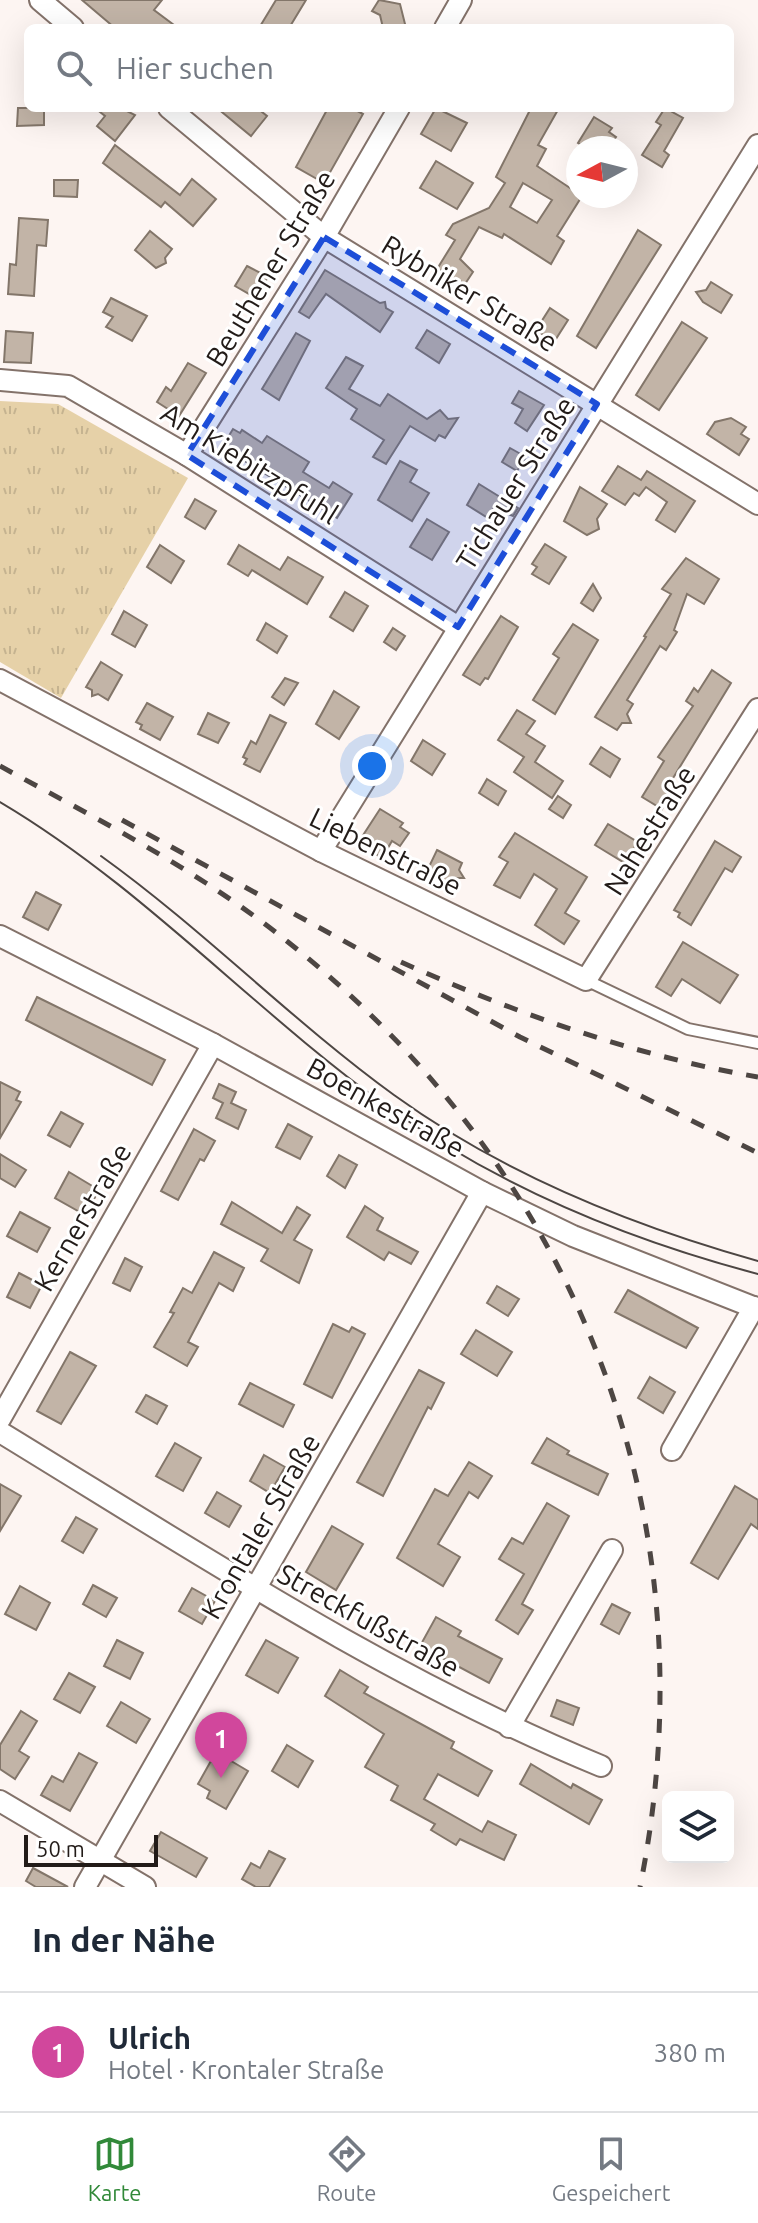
<!DOCTYPE html>
<html lang="de">
<head>
<meta charset="utf-8">
<style>
  :root { --surface:#fff; --page:#f2f2f3; --text:#1f2937; --muted:#747a83; --line:#e0e1e3; --accent:#318939 }
  body { margin:0; font-family:Ubuntu,sans-serif; background:var(--page); color:var(--text) }
  .controls { position:absolute; right:24px; bottom:24px; display:grid; overflow:hidden; border-radius:12px; box-shadow:0 8px 32px #0002 }
  .controls button { width:72px; height:72px; display:grid; place-items:center; padding:0; border:0; border-bottom:2px solid var(--line); background:var(--surface); color:var(--text); font:40px sans-serif }
  .compass { position:absolute; left:566px; top:136px; width:72px; height:72px; border-radius:50%; background:var(--surface); box-shadow:0 8px 32px #0002; rotate:263deg }
  .scale { position:absolute; left:24px; bottom:20px; width:134px; box-sizing:border-box; padding-left:8px; border:4px solid #221b18; border-top:0; font-size:22px; line-height:28px; white-space:nowrap; color:#221b18; -webkit-text-stroke:6px #fff; paint-order:stroke }
  .you { position:absolute; left:372px; top:766px; width:28px; height:28px; margin:-20px; border:6px solid #fff; border-radius:50%; background:#1a73e8; box-shadow:0 0 0 12px #1a73e833 }
  .badge { display:grid; place-items:center; width:52px; height:52px; border-radius:50%; background:var(--accent); color:#fff; font-size:26px; font-weight:700 }
  .pin { position:absolute; translate:-50% -66px; filter:drop-shadow(0 2px 4px #0008) }
  .pin::after { content:''; position:absolute; top:42px; width:28px; height:24px; background:inherit; clip-path:polygon(0 0,100% 0,50% 100%) }
  .list { margin:0; padding:0; list-style:none }
  h2 { display:flex; justify-content:space-between; align-items:center; height:104px; margin:0; padding:0 32px; font-size:34px }
  h2 small { font-size:26px; font-weight:400; color:var(--muted) }
  .list li { display:grid; grid-template-columns:52px 1fr auto; gap:24px; align-items:center; box-sizing:border-box; height:120px; padding:0 32px; border-top:2px solid var(--line) }
  .list b { display:block; font-size:30px; white-space:nowrap }
  .list p { margin:0; font-size:26px; white-space:nowrap; color:var(--muted) }
  .list em { font-size:26px; font-style:normal; color:var(--muted) }
  .icon { flex:none; width:44px; height:44px; fill:none; stroke:currentColor; stroke-width:2; stroke-linecap:round; stroke-linejoin:round }
  .map { position:relative; flex:none; width:758px; height:1887px; overflow:hidden }
  .search { position:absolute; background:var(--surface); box-shadow:0 8px 32px #0002; left:24px; right:24px; top:24px; height:88px; display:flex; align-items:center; gap:20px; box-sizing:border-box; padding:0 28px; border-radius:12px; color:var(--muted); font-size:30px }
  .sheet { height:224px; background:var(--surface) }
  nav { display:flex; justify-content:space-around; align-items:center; box-sizing:border-box; height:112px; border-top:2px solid var(--line); background:var(--surface); font-size:22px; color:var(--muted) }
  nav a { display:grid; justify-items:center; gap:4px }
  nav .on { color:var(--accent) }
  .map>svg:first-child { display:block }
  .grass { fill:url(#grass-tufts) }
  .building { fill:#c2b4a7; stroke:#83766a; stroke-width:2; fill-rule:evenodd }
  .lines { fill:none; stroke-linecap:round; stroke-linejoin:round }
  .service-casing { stroke:#83726a; stroke-width:14 }
  .minor-casing { stroke:#83726a; stroke-width:24 }
  .service { stroke:#fff; stroke-width:10 }
  .minor { stroke:#fff; stroke-width:20 }
  .tram { stroke:#4d4643; stroke-width:2 }
  .rail { stroke:#4d4643; stroke-width:5; stroke-dasharray:14 14; stroke-linecap:butt }
  .marked { fill:#1d4ed8; fill-opacity:0.2; stroke:#1d4ed8; stroke-width:6; stroke-dasharray:16 10; stroke-linejoin:round }
  .labels { text-anchor:middle; dominant-baseline:central; stroke-width:6; stroke-linejoin:round; paint-order:stroke }
  .street-label { font-size:28px; fill:#221b18; stroke:#fff }
</style>
</head>
<body>
<div class="map">
<svg width="758" height="1887" viewBox="0 0 758 1887">
  <defs>
    <pattern id="grass-tufts" width="24" height="20" patternUnits="userSpaceOnUse" patternTransform="scale(2)"><rect width="24" height="20" fill="#e6d1a8"/><path d="M3 7l-1-3M5 7V3M7 7l1-3M15 17l-1-3M17 17v-4M19 17l1-3" fill="none" stroke="#c5b390"/></pattern>
  </defs>
  <rect width="100%" height="100%" fill="#fdf5f2"/>
  <!-- grass -->
  <polygon class="grass" points="0,401 58,404 188,478 61,698 0,662"/>
  <!-- building -->
  <g class="building">
    <polygon points="82,0 162,0 154,10 178,28 115,28"/>
    <polygon points="276,0 306,0 289,28 259,28"/>
    <polygon points="379,0 400,4 406,28 383,28 380,15 372,11"/>
    <polygon points="18,108 44,108 44,125 17,126"/>
    <polygon points="95,108 121,108 135,115 115,141 97,126 105,116"/>
    <polygon points="217,108 257,108 267,116 251,136"/>
    <polygon points="328,108 352,108 363,114 324,183 296,167"/>
    <polygon points="436,108 467,123 451,151 421,134"/>
    <path d="M531,108H559L538,145L546,149L537,166L582,196L557,236L564,241L551,264L504,234L502,238L479,227L460,259L473,272L465,284L437,269L455,240L446,235L453,224L489,208L505,183L496,177ZM523,183L552,200L537,223L510,207Z"/>
    <polygon points="665,108 683,118 664,151 669,155 662,167 642,155 661,125 656,122"/>
    <polygon points="594,117 612,128 609,132 616,137 608,148 586,148 578,143"/>
    <polygon points="115,145 180,195 192,179 216,199 193,226 165,202 161,207 103,163"/>
    <polygon points="436,161 473,183 457,209 420,188"/>
    <polygon points="54,180 78,180 77,197 54,196"/>
    <polygon points="19,218 48,220 46,246 37,245 34,296 8,294 10,264 16,265"/>
    <polygon points="638,230 661,245 596,348 577,336"/>
    <polygon points="150,231 172,249 165,258 166,263 156,268 135,250"/>
    <polygon points="247,266 268,277 256,298 235,286"/>
    <polygon points="325,270 380,303 385,302 386,308 393,312 380,332 326,294 309,318 299,312"/>
    <polygon points="711,282 732,295 721,313 703,302 696,292 706,290"/>
    <polygon points="111,298 147,316 132,341 106,327 113,317 103,312"/>
    <polygon points="550,308 568,320 554,342 536,330"/>
    <polygon points="682,322 707,338 659,410 636,395"/>
    <polygon points="427,330 450,344 439,363 416,348"/>
    <polygon points="6,331 33,333 31,363 4,362"/>
    <polygon points="296,333 310,341 279,400 262,389"/>
    <polygon points="346,357 363,366 349,389 380,406 388,394 427,419 440,410 448,419 458,418 445,438 439,435 435,441 410,426 386,464 373,457 384,440 351,419 357,409 326,388"/>
    <polygon points="188,363 206,373 179,416 157,402 166,387 171,391"/>
    <polygon points="519,391 544,405 527,431 515,423 523,409 512,403"/>
    <polygon points="731,418 746,427 741,434 749,439 739,455 707,434 715,422"/>
    <polygon points="233,429 240,433 242,430 262,443 267,436 309,462 303,472 329,488 333,482 352,494 337,518 222,447"/>
    <polygon points="510,448 526,457 517,471 502,462"/>
    <polygon points="400,461 417,470 410,482 429,493 412,521 378,500"/>
    <polygon points="618,466 641,480 647,471 695,501 675,532 656,520 667,502 646,487 639,496 634,493 625,505 602,491"/>
    <polygon points="479,484 518,508 513,516 494,508 488,518 467,505"/>
    <polygon points="580,487 607,504 597,519 599,529 587,535 564,521"/>
    <polygon points="195,499 216,511 205,529 185,517"/>
    <polygon points="427,519 449,532 432,560 410,547"/>
    <polygon points="545,544 566,557 549,584 532,574 537,567 532,564"/>
    <polygon points="160,545 184,561 171,583 147,567"/>
    <polygon points="239,545 280,570 288,557 323,577 307,604 252,570 248,576 228,564"/>
    <polygon points="686,558 719,579 704,604 687,594 674,630 677,632 666,650 660,646 627,700 633,704 627,714 631,723 622,723 617,730 595,717 646,637 644,636 671,594 662,589"/>
    <polygon points="593,584 601,598 593,611 581,603"/>
    <polygon points="345,592 368,606 353,631 330,617"/>
    <polygon points="124,611 147,625 135,647 112,634"/>
    <polygon points="501,616 518,627 488,679 485,678 480,685 463,675"/>
    <polygon points="266,623 287,636 277,653 257,640"/>
    <polygon points="573,624 598,640 555,714 533,700 559,658 553,654"/>
    <polygon points="393,628 405,636 396,650 384,642"/>
    <polygon points="101,662 122,675 108,700 98,694 92,696 92,690 86,687"/>
    <polygon points="712,670 731,683 667,788 672,792 662,809 642,797 664,761 658,757 693,706 686,701 694,688 698,692"/>
    <polygon points="285,678 298,683 284,705 272,697"/>
    <polygon points="334,691 359,707 339,739 316,724"/>
    <polygon points="147,703 173,717 160,740 140,729 142,725 136,722"/>
    <polygon points="517,710 535,721 526,734 545,746 535,762 563,781 552,798 514,772 524,757 498,740"/>
    <polygon points="208,713 229,723 218,743 198,734"/>
    <polygon points="270,715 286,723 260,772 244,764 247,759 243,757 251,741 256,744"/>
    <polygon points="423,740 445,754 432,775 411,761"/>
    <polygon points="601,747 620,759 610,777 590,764"/>
    <polygon points="487,779 506,791 498,805 479,793"/>
    <polygon points="558,796 571,805 563,818 549,809"/>
    <polygon points="380,809 403,823 400,827 409,833 400,846 392,841 382,858 358,843"/>
    <polygon points="608,824 636,841 633,854 623,862 595,845"/>
    <polygon points="515,833 587,877 565,913 579,921 564,944 535,925 557,889 534,874 520,898 494,885 508,862 499,857"/>
    <polygon points="715,841 741,857 732,872 725,868 691,925 678,917 680,913 674,910"/>
    <polygon points="437,850 462,863 459,870 464,878 454,878 450,885 426,873"/>
    <polygon points="36,892 61,905 48,930 23,917"/>
    <polygon points="683,942 738,975 720,1003 682,979 671,996 656,987"/>
    <polygon points="37,997 165,1060 152,1085 26,1020"/>
    <polygon points="0,1082 20,1092 16,1100 21,1102 0,1138"/>
    <polygon points="219,1084 236,1092 231,1103 246,1110 238,1129 216,1118 223,1103 213,1098"/>
    <polygon points="61,1112 83,1124 70,1147 48,1135"/>
    <polygon points="288,1124 312,1137 300,1159 276,1147"/>
    <polygon points="194,1129 215,1141 204,1161 200,1159 178,1200 161,1191"/>
    <polygon points="0,1154 26,1170 15,1187 0,1178"/>
    <polygon points="339,1155 357,1165 345,1188 327,1176"/>
    <polygon points="69,1172 99,1190 85,1215 55,1198"/>
    <polygon points="232,1202 282,1233 297,1207 310,1215 294,1240 312,1250 299,1283 261,1261 268,1249 221,1224"/>
    <polygon points="365,1206 383,1218 377,1230 418,1252 411,1264 389,1252 384,1260 347,1237"/>
    <polygon points="20,1212 50,1228 37,1252 7,1236"/>
    <polygon points="214,1252 244,1268 233,1291 219,1283 188,1342 198,1347 187,1366 154,1347 174,1313 170,1312 183,1288 192,1293"/>
    <polygon points="125,1258 142,1267 130,1291 113,1283"/>
    <polygon points="19,1273 42,1285 30,1308 7,1297"/>
    <polygon points="497,1286 519,1299 508,1316 487,1303"/>
    <polygon points="628,1290 698,1328 686,1348 615,1312"/>
    <polygon points="333,1324 349,1332 352,1327 365,1334 332,1398 304,1384"/>
    <polygon points="476,1330 512,1352 497,1376 461,1354"/>
    <polygon points="70,1352 96,1366 61,1424 37,1411"/>
    <polygon points="419,1370 444,1383 431,1409 428,1407 383,1496 357,1482"/>
    <polygon points="650,1377 675,1392 663,1413 638,1398"/>
    <polygon points="250,1383 294,1405 283,1427 239,1404"/>
    <polygon points="146,1395 167,1406 157,1424 136,1412"/>
    <polygon points="547,1438 569,1451 567,1454 608,1474 598,1495 532,1463"/>
    <polygon points="175,1443 201,1458 183,1491 156,1476"/>
    <polygon points="264,1455 285,1467 270,1493 250,1481"/>
    <polygon points="469,1462 492,1476 478,1498 469,1492 438,1544 460,1557 443,1586 397,1558 435,1489 448,1496"/>
    <polygon points="0,1484 21,1496 0,1531"/>
    <polygon points="735,1486 758,1500 758,1529 751,1524 718,1579 691,1563"/>
    <polygon points="217,1492 241,1506 229,1527 205,1513"/>
    <polygon points="547,1503 569,1516 522,1604 533,1610 518,1634 496,1620 524,1574 499,1559 512,1538 523,1544"/>
    <polygon points="76,1517 97,1529 83,1553 62,1541"/>
    <polygon points="332,1526 363,1544 336,1590 306,1572"/>
    <polygon points="93,1585 117,1598 106,1617 83,1604"/>
    <polygon points="20,1586 50,1603 36,1630 5,1614"/>
    <polygon points="192,1588 215,1601 202,1624 179,1611"/>
    <polygon points="612,1604 630,1613 619,1634 601,1624"/>
    <polygon points="436,1617 461,1631 458,1636 502,1659 489,1683 420,1646"/>
    <polygon points="117,1640 143,1653 130,1679 104,1666"/>
    <polygon points="266,1640 298,1658 278,1693 246,1675"/>
    <polygon points="340,1670 368,1687 364,1693 454,1742 451,1748 492,1771 478,1796 438,1774 424,1799 482,1832 488,1821 516,1835 504,1860 460,1839 456,1845 431,1830 435,1824 391,1800 398,1786 365,1767 384,1734 325,1696"/>
    <polygon points="69,1673 95,1687 80,1713 54,1699"/>
    <polygon points="557,1700 579,1708 573,1725 551,1716"/>
    <polygon points="121,1702 150,1719 136,1743 107,1726"/>
    <polygon points="21,1711 37,1721 19,1751 29,1757 15,1779 0,1769 0,1745"/>
    <polygon points="287,1745 313,1761 298,1787 272,1771"/>
    <polygon points="216,1752 248,1771 226,1809 207,1798 210,1791 198,1784"/>
    <polygon points="79,1753 97,1763 70,1811 41,1795 52,1776 63,1782"/>
    <polygon points="531,1764 571,1788 573,1784 602,1800 589,1824 520,1784"/>
    <polygon points="161,1832 207,1858 196,1877 150,1851"/>
    <polygon points="269,1851 285,1859 269,1887 256,1887 242,1879 251,1863 260,1868"/>
    <polygon points="33,1868 68,1887 36,1887 26,1881"/>
  </g>
  <g class="lines">
    <defs>
      <polyline id="service" points="586,980 688,1029 758,1043"/>
      <g id="minor">
        <polyline points="40,0 73,28"/>
        <polyline points="445,28 461,0"/>
        <polyline points="169,108 324,237 758,504"/>
        <polyline points="0,380 68,386 187,455 458,627"/>
        <polyline points="187,455 324,237 399,108"/>
        <polyline points="0,680 321,851 586,980 758,709"/>
        <polyline points="321,851 758,145"/>
        <polyline points="0,936 213,1044 482,1192 573,1236 758,1309"/>
        <polyline points="0,1419 213,1044"/>
        <path d="M0,1432C195,1551 389,1679 601,1766"/>
        <polyline points="672,1450 754,1307"/>
        <polyline points="509,1727 612,1550"/>
        <polyline points="0,1801 145,1887"/>
        <polyline points="85,1887 482,1192"/>
      </g>
    </defs>
    <!-- service casing -->
    <use href="#service" class="service-casing"/>
    <!-- minor casing -->
    <use href="#minor" class="minor-casing"/>
    <!-- service -->
    <use href="#service" class="service"/>
    <!-- minor -->
    <use href="#minor" class="minor"/>
    <!-- tram -->
    <g class="tram">
      <path d="M0,802C142,886 252,1009 385,1105C497,1186 625,1239 758,1274"/>
      <path d="M101,856C204,930 292,1021 394,1095C503,1174 629,1225 758,1261"/>
    </g>
    <!-- rail -->
    <g class="rail">
      <path d="M0,766C99,820 200,871 288,942C580,1174 714,1520 640,1887"/>
      <polyline points="122,820 520,1037 758,1153"/>
      <path d="M401,962C515,1013 635,1056 758,1077"/>
    </g>
  </g>
  <!-- marked area -->
  <path class="marked" d="M324,237L597,404L458,627L187,455Z"/>
  <g class="labels">
    <!-- street labels -->
    <g class="street-label">
      <text transform="translate(270 268) rotate(-59)">Beuthener Straße</text>
      <text transform="translate(470 293) rotate(31)">Rybniker Straße</text>
      <text transform="translate(250 463) rotate(32)">Am Kiebitzpfuhl</text>
      <text transform="translate(515 483) rotate(-58)">Tichauer Straße</text>
      <text transform="translate(649 830) rotate(-58)">Nahestraße</text>
      <text transform="translate(386 851) rotate(26)">Liebenstraße</text>
      <text transform="translate(386 1107) rotate(29)">Boenkestraße</text>
      <text transform="translate(82 1217) rotate(-60)">Kernerstraße</text>
      <text transform="translate(260 1526) rotate(-60)">Krontaler Straße</text>
      <text transform="translate(369 1620) rotate(29)">Streckfußstraße</text>
    </g>
  </g>
</svg>
<div class="controls">
<button><svg class="icon" aria-label="layers" viewBox="0 0 24 24"><path d="M12 4l9 5-9 5-9-5zM3 14l9 5 9-5"/></svg></button>
</div>
<svg class="compass" viewBox="-18 -18 36 36"><path d="M0-13l5 13h-10z" fill="#e53935"/><path d="M0 13l5-13h-10z" fill="#747a83"/></svg>
<div class="scale">50 m</div>
<div class="you"></div>
<div class="pin badge" style="left:221px;top:1778px;background:#d1479c">1</div>
<div class="search"><svg class="icon" aria-label="search" viewBox="0 0 24 24"><circle cx="10" cy="10" r="6"/><path d="M15 15l6 6"/></svg>Hier suchen</div>
</div>
<section class="sheet">
<h2>In der Nähe<small></small></h2>
<ul class="list">
<li><span class="badge" style="background:#d1479c">1</span><div><b>Ulrich</b><p>Hotel · Krontaler Straße</p></div><em>380 m</em></li>
</ul>
</section>
<nav>
<a class="on"><svg class="icon" aria-label="map" viewBox="0 0 24 24"><path d="M3 6l6-2 6 2 6-2v14l-6 2-6-2-6 2zM9 4v14M15 6v14"/></svg>Karte</a>
<a><svg class="icon" aria-label="directions" viewBox="0 0 24 24"><path d="M12 3l9 9-9 9-9-9zM9 14v-3h6M13 9l2 2-2 2"/></svg>Route</a>
<a><svg class="icon" aria-label="saved" viewBox="0 0 24 24"><path d="M7 4h10v16l-5-4-5 4z"/></svg>Gespeichert</a>
</nav>
</body>
</html>
